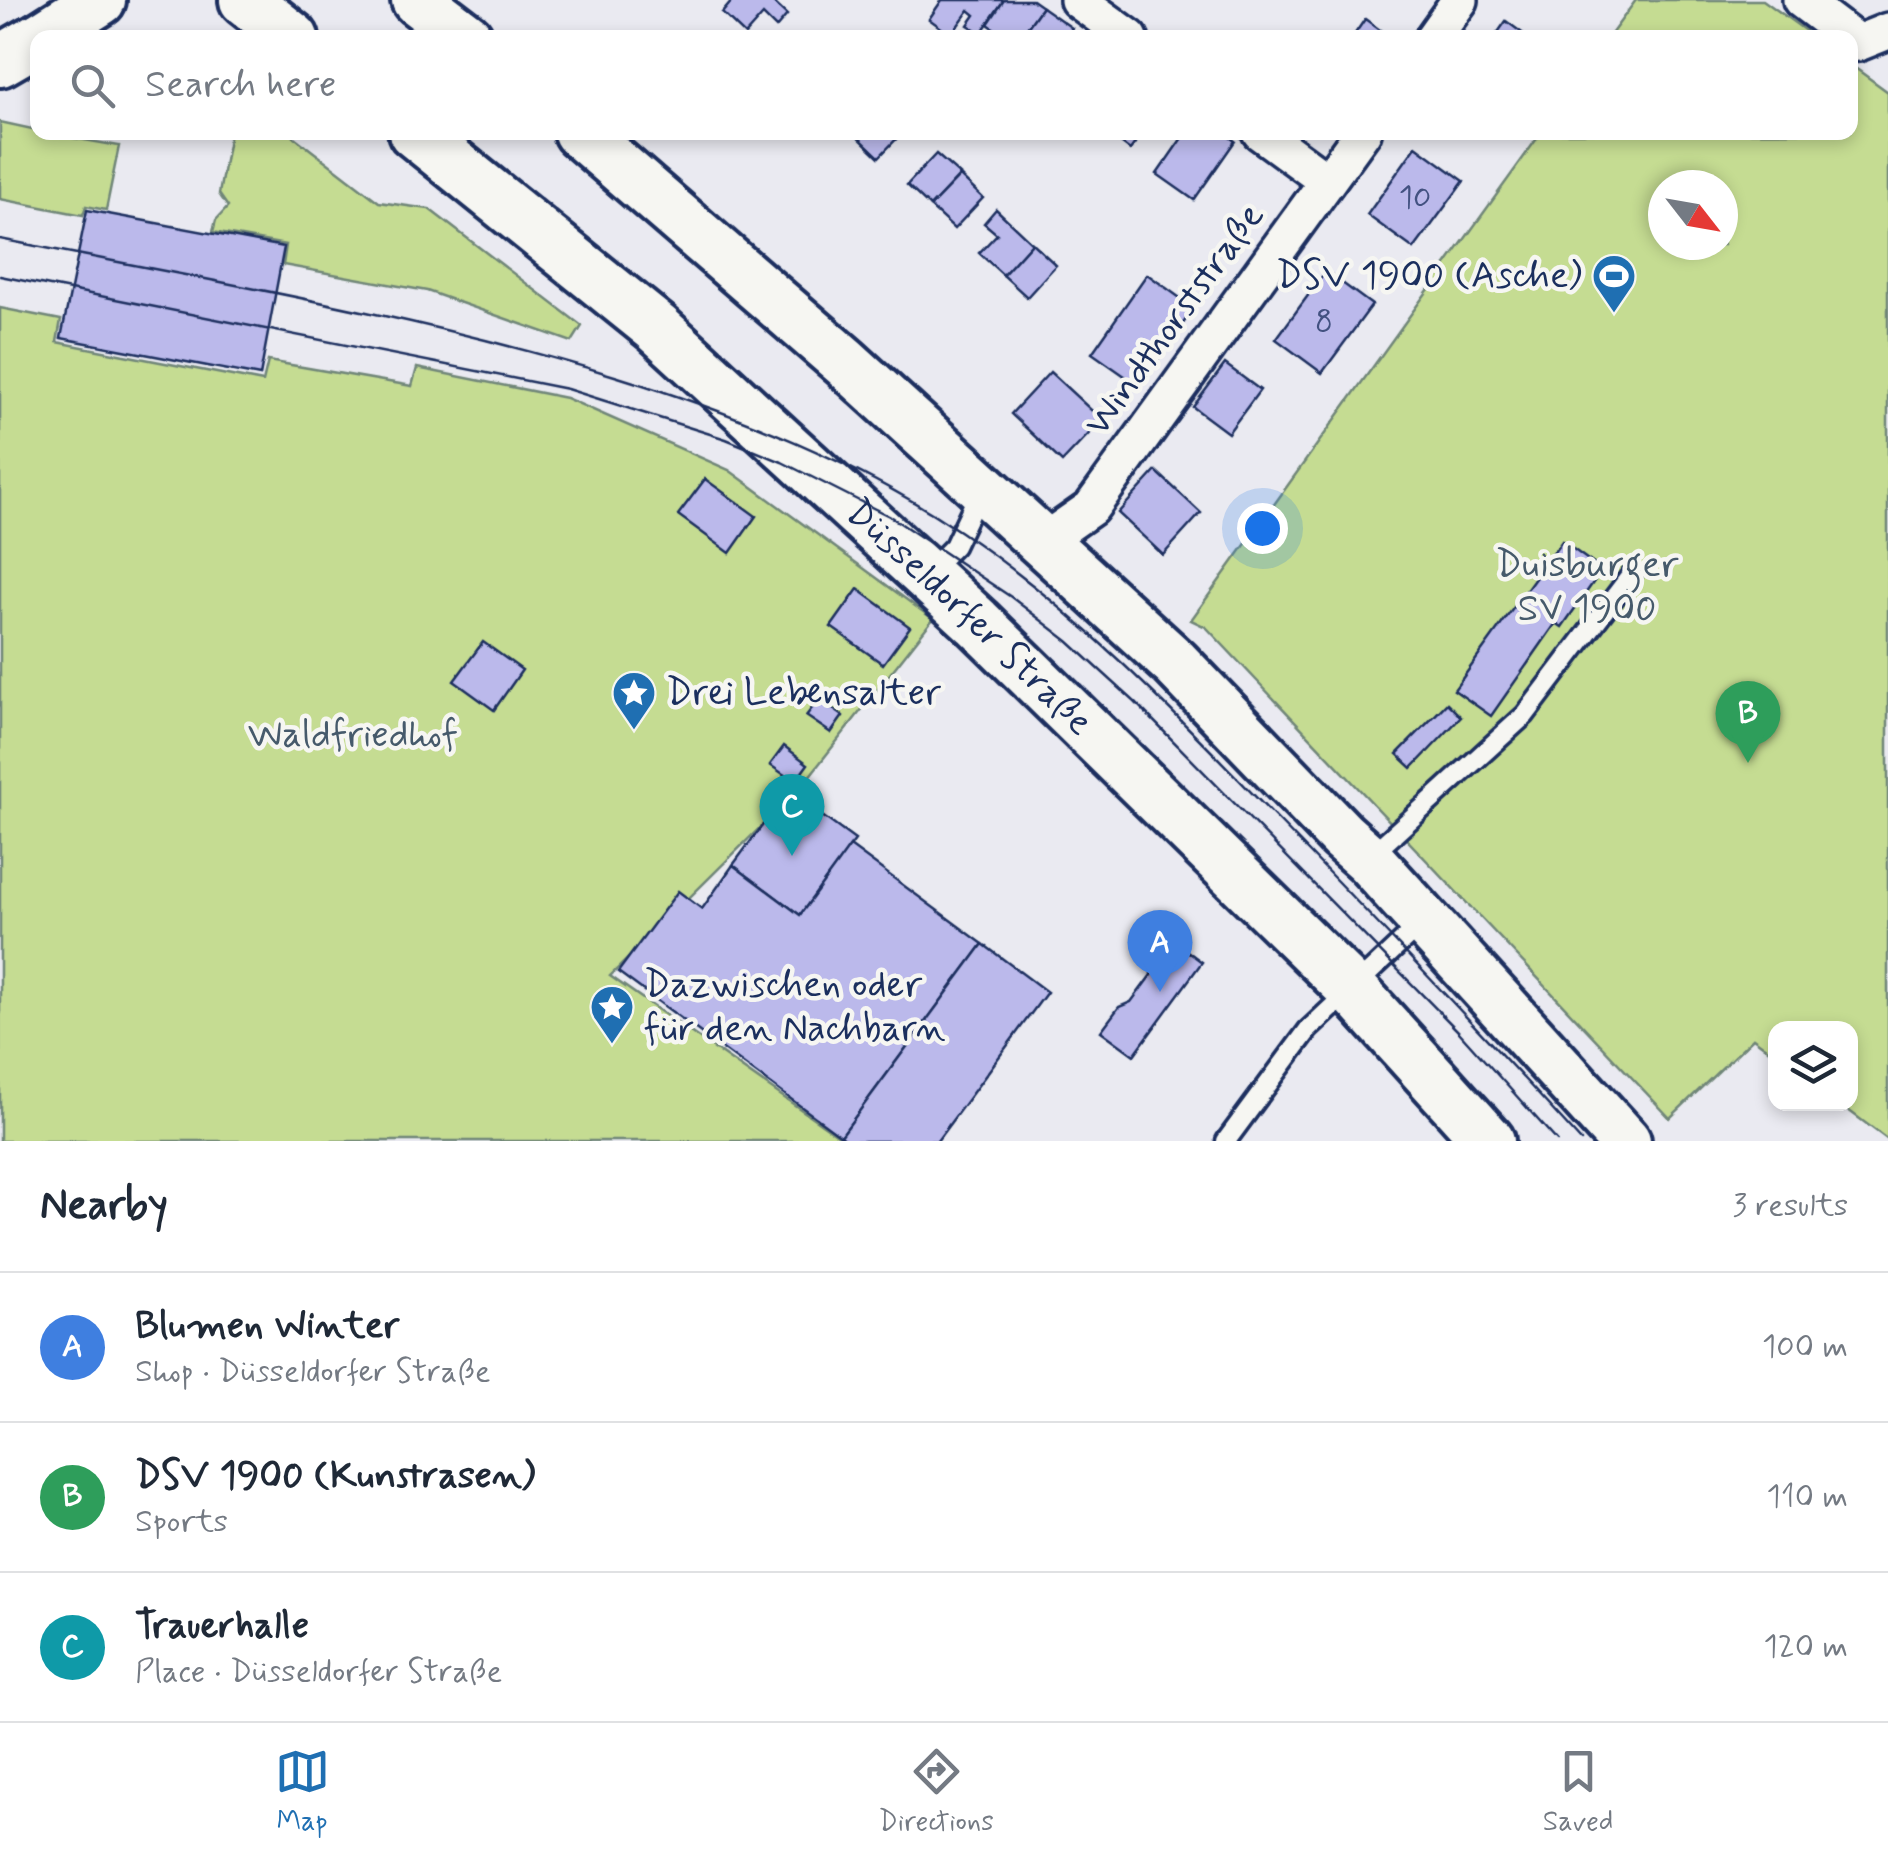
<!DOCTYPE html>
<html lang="en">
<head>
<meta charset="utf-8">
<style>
  :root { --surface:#fff; --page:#f6f6f7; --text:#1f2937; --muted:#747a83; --line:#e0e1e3; --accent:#1f6fb2 }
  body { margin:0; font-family:Mynerve,sans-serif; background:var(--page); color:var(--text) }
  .controls { position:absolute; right:30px; bottom:30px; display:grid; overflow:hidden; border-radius:20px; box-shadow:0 5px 15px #0003 }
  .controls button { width:90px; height:90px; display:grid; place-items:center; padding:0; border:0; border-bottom:2px solid var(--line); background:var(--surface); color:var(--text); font:50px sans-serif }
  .compass { position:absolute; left:1648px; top:170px; width:90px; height:90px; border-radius:50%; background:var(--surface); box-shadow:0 5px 15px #0003; rotate:121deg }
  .you { position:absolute; left:1262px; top:528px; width:35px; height:35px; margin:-25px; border:8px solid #fff; border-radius:50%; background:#1a73e8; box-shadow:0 0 0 15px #1a73e833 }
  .badge { display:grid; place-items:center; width:65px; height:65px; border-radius:50%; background:var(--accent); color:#fff; font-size:32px; font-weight:700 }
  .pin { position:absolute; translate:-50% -82px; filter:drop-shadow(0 2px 5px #0008) }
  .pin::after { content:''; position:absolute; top:52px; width:35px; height:30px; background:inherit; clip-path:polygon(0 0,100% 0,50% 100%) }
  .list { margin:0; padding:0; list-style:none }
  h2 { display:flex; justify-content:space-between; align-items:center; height:130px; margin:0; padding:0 40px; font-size:42px }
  h2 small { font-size:32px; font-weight:400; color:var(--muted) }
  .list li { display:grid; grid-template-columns:65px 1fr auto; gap:30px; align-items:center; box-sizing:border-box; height:150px; padding:0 40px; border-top:2px solid var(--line) }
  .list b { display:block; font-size:38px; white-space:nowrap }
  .list p { margin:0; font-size:32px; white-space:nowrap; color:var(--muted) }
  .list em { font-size:32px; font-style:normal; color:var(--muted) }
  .icon { flex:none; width:55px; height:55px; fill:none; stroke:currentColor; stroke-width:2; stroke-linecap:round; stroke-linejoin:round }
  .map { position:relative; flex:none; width:1888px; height:1141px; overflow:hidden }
  .search { position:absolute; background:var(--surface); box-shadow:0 5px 15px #0003; left:30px; right:30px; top:30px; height:110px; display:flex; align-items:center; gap:25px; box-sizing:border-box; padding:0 35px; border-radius:20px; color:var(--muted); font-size:38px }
  .sheet { height:580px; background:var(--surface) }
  nav { display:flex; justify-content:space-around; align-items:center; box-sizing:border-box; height:140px; border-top:2px solid var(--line); background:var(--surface); font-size:28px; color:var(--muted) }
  nav a { display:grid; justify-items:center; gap:5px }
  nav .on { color:var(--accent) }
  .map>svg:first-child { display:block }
  .green { fill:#c5dc92; stroke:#708678; stroke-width:2.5; fill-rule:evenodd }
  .building { fill:#bbb9eb; stroke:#1b2f5e; stroke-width:2.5 }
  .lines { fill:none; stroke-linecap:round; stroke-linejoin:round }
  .lane-casing { stroke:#1b2f5e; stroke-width:25 }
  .street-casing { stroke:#1b2f5e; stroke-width:42 }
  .secondary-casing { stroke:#1b2f5e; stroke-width:58 }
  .lane { stroke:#f6f6f2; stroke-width:18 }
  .street { stroke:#f6f6f2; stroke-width:35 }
  .secondary { stroke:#f6f6f2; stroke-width:50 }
  .tram { stroke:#1b2f5e; stroke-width:2.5 }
  .labels { text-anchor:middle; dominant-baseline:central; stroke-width:9; stroke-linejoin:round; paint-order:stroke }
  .number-label { font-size:32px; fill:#435281 }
  .poi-label { font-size:38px; fill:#1b2f5e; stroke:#f6f6f2; text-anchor:start }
  .street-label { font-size:38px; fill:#1b2f5e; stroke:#f6f6f2 }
  .park-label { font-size:38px; fill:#465a6b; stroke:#f6f6f2 }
</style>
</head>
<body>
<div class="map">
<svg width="1888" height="1141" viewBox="0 0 1888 1141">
  <rect width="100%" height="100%" fill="#eaeaf1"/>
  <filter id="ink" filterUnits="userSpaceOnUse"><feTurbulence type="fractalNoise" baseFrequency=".01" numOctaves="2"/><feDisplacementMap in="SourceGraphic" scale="20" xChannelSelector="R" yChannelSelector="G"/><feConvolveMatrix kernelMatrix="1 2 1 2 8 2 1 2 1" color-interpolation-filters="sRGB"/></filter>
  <g filter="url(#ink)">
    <!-- green -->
    <g class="green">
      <polygon points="1636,0 1763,0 1814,37 1609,37"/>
      <path d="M1851,65L1888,92V1140L1840,1104H1850V1028H1776L1775,1054L1753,1038L1670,1118L1206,627L1191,620L1541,133L1850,132ZM1663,185H1723V245H1663Z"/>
      <polygon points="0,122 37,130 38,132 119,146 106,210 86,206 83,215 0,199"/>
      <polygon points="230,133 289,133 379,202 429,209 582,326 572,342 427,291 283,265 286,245 213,232 216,220 228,207 219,194"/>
      <polygon points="0,308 61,320 57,342 263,382 268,361 412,386 417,368 566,398 729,470 933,619 801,787 610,976 846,1141 0,1141"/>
    </g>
    <!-- building -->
    <g class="building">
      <polygon points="733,0 771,0 787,15 776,28 763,15 745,35 722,13"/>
      <polygon points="942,0 1004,0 981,33 968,25 975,15 969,10 951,35 929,19"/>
      <polygon points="1004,0 1032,0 1042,7 1020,38 1007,38 988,24"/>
      <polygon points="1042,7 1072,28 1065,38 1020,38"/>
      <polygon points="1365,19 1391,38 1352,38"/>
      <polygon points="1506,21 1529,38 1494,38"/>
      <polygon points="853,132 903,132 879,157"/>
      <polygon points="1106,132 1143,132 1130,150"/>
      <polygon points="1186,132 1223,132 1235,141 1194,200 1157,174"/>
      <polygon points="1416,146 1464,181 1414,249 1367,215"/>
      <polygon points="936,154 960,175 930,207 907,185"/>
      <polygon points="960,176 983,198 954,229 930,207"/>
      <polygon points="996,209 1032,243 1003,275 979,253 997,234 984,223"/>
      <polygon points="87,210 284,247 260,376 61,338"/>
      <polygon points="1032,243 1056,265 1027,297 1003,275"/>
      <polygon points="1326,271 1372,305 1322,373 1276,339"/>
      <polygon points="1147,274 1194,308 1139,386 1092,353"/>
      <polygon points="1225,364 1260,390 1228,433 1193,407"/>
      <polygon points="1050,372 1102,420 1062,462 1011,414"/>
      <polygon points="1156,471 1201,513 1163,555 1118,513"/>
      <polygon points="705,479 756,516 730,553 678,515"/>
      <polygon points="1562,541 1602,570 1562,627 1556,623 1491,716 1454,690"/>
      <polygon points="858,589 910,627 883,664 831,627"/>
      <polygon points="483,642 522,670 494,710 454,681"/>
      <polygon points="819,699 843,716 831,733 806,716"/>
      <polygon points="1447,703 1461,717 1412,768 1397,754"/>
      <polygon points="784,746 808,764 795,782 770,765"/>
      <polygon points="788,791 855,840 800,915 733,865"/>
      <polygon points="850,846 983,944 841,1136 618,972 678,891 702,909 733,865 800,915"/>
      <polygon points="1171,939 1202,962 1134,1055 1101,1031 1119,1007 1131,1002 1151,975 1151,962"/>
      <polygon points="983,944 1047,992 937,1141 847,1141 841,1136"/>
    </g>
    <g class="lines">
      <defs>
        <g id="lane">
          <polyline points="929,571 954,546 979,493"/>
          <polyline points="1368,858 1525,715 1632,574"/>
          <polyline points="1226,1141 1308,1030 1424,921"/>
        </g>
        <g id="street">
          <polyline points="1078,0 1130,38"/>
          <polyline points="1801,0 1858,43 1888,31"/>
          <polyline points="1433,38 1460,0"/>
          <polyline points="1260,132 1327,181"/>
          <polyline points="1041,543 1091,508 1363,132"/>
        </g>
        <g id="secondary">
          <polyline points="245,0 293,38"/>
          <polyline points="417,0 467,38"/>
          <polyline points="40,38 100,0"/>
          <polyline points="0,61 38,39"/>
          <path id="s1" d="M414,132L657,328L977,622L1351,988L1489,1141"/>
          <polyline points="579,132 845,362 1175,663 1342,836 1368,859 1625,1141"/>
        </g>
      </defs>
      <!-- lane casing -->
      <use href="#lane" class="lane-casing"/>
      <!-- street casing -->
      <use href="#street" class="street-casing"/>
      <!-- secondary casing -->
      <use href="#secondary" class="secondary-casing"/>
      <!-- lane -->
      <use href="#lane" class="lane"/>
      <!-- street -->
      <use href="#street" class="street"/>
      <!-- secondary -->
      <use href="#secondary" class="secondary"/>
      <!-- tram -->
      <g class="tram">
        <path d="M0,239C207,280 416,315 618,377C737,414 858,462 961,532C1080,613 1177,715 1276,818C1379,924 1481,1031 1581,1141"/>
        <polyline points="0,276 567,389 726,439 782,462 891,517 1011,597 1068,641 1135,702 1459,1032 1557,1141"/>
      </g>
    </g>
  </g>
  <!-- icons -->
  <defs>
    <symbol id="stadium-pin" viewBox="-11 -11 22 30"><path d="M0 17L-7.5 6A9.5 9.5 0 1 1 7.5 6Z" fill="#1f6fb2" stroke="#f6f6f2"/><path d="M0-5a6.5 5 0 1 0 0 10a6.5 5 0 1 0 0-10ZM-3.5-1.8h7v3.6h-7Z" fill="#fff"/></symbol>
    <symbol id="sight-pin" viewBox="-11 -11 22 30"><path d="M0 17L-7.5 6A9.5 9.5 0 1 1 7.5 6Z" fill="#1f6fb2" stroke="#f6f6f2"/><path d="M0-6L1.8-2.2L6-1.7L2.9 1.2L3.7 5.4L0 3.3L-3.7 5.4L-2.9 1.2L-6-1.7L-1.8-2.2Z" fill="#fff"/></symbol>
  </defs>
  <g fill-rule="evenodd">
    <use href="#stadium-pin" x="1589" y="251" width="50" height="68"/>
    <use href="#sight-pin" x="609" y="668" width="50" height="68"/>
    <use href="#sight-pin" x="587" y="982" width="50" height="68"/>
  </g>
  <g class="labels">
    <!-- number labels -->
    <g class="number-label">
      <text x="1415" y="198">10</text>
      <text x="1324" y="322">8</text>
    </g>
    <!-- poi labels -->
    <g class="poi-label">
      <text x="1582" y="276" text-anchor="end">DSV 1900 (Asche)</text>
      <text x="666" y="693">Drei Lebensalter</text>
      <text x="644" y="985">Dazwischen oder<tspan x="644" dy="44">für den Nachbarn</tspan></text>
    </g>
    <!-- street labels -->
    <g class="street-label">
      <text transform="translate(1175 320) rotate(-54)">Windthorststraße</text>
      <text stroke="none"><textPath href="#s1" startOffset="738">Düsseldorfer Straße</textPath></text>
    </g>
    <!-- park labels -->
    <g class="park-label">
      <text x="1587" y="565">Duisburger<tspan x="1587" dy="44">SV 1900</tspan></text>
      <text x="353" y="735">Waldfriedhof</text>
    </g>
  </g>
</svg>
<div class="controls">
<button><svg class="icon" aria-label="layers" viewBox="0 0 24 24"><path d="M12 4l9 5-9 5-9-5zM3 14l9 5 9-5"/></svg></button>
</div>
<svg class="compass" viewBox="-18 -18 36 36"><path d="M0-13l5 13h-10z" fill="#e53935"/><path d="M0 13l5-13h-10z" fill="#747a83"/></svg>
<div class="you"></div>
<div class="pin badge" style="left:1160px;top:992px;background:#3f7fe0">A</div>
<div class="pin badge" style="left:1748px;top:763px;background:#2e9e5b">B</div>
<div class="pin badge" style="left:792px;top:856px;background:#0f9aa8">C</div>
<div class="search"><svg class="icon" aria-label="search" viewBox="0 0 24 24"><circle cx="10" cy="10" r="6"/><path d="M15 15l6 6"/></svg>Search here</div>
</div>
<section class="sheet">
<h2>Nearby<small>3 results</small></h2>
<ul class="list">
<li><span class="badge" style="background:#3f7fe0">A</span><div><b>Blumen Winter</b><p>Shop · Düsseldorfer Straße</p></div><em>100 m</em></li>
<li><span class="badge" style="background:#2e9e5b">B</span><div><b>DSV 1900 (Kunstrasen)</b><p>Sports</p></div><em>110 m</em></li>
<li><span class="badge" style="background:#0f9aa8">C</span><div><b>Trauerhalle</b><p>Place · Düsseldorfer Straße</p></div><em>120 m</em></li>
</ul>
</section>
<nav>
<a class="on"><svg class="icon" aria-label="map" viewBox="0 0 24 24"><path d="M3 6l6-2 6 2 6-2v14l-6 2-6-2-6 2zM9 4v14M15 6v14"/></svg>Map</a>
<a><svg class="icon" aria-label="directions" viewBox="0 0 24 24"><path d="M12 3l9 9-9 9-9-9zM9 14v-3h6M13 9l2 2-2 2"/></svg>Directions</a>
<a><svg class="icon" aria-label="saved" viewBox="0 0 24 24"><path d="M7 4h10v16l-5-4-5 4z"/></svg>Saved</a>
</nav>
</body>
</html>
